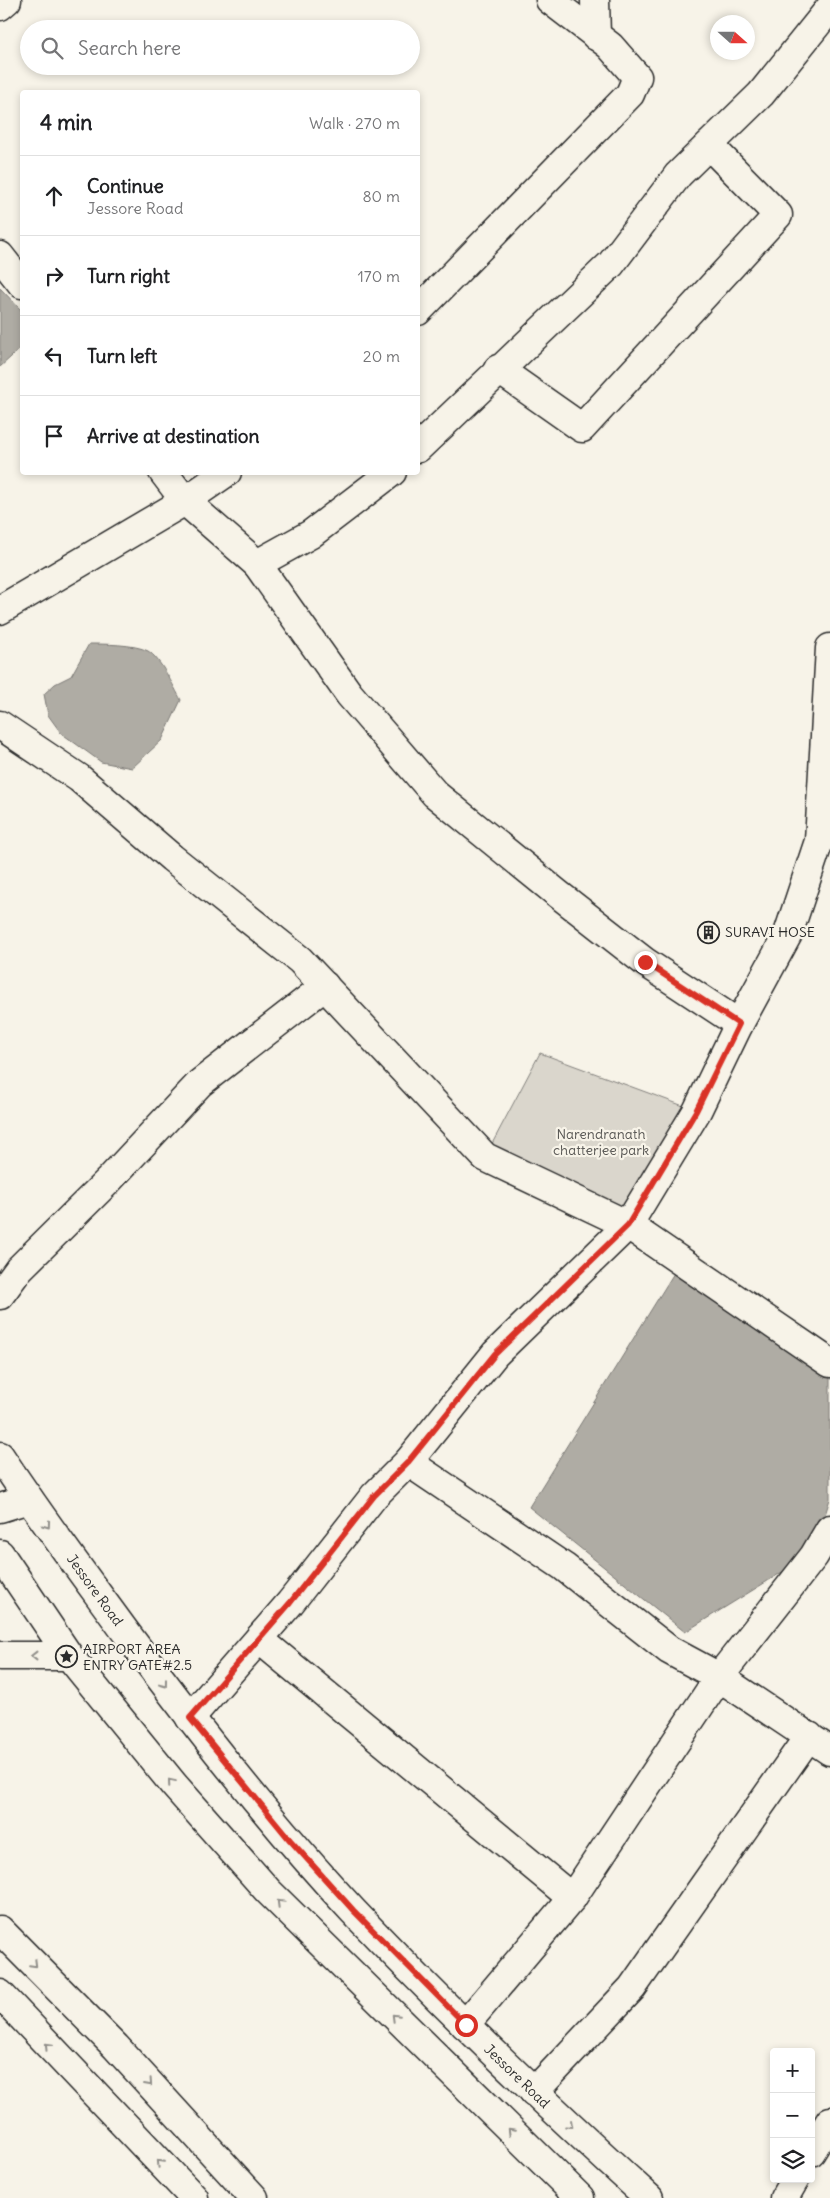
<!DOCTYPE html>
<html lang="en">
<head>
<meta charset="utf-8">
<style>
  :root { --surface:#fff; --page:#f2f2f2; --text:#202124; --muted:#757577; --line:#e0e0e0 }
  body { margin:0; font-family:Delius,sans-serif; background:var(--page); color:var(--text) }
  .controls { position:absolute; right:15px; bottom:15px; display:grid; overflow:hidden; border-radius:5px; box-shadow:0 2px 8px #0003 }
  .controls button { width:45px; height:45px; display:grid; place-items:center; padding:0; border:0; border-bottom:1px solid var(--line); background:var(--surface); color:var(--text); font:25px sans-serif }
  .compass { position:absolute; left:710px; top:15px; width:45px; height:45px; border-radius:50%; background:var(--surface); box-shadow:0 2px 8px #0003; rotate:111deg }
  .stop { position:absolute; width:15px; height:15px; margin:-11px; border:4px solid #d93025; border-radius:50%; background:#fff }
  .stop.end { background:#d93025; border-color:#fff; box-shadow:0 1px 5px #0008 }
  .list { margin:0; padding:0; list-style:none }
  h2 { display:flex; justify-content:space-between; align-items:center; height:65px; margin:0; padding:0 20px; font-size:21px }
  h2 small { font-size:16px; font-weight:400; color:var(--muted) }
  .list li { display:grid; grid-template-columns:32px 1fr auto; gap:15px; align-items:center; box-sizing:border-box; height:80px; padding:0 20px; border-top:1px solid var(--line) }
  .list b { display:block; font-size:19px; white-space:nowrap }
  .list p { margin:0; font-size:16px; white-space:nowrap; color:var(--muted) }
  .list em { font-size:16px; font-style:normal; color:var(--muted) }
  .icon { flex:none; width:28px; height:28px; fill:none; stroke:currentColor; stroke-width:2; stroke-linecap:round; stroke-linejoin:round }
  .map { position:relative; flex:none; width:830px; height:2198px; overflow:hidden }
  .search { position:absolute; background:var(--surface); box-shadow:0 2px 8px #0003; left:20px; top:20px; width:400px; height:55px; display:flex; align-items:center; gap:12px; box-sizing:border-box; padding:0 18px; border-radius:28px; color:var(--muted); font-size:19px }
  .panel { position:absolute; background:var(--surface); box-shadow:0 2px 8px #0003; left:20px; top:90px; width:400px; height:385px; border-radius:5px }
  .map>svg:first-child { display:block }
  .green { fill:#dad6cc; stroke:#82807c }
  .water { fill:#afaca4; stroke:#7a7874 }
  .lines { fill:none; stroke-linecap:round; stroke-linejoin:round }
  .minor-casing { stroke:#2b2b2b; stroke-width:31 }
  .tertiary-casing { stroke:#2b2b2b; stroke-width:31 }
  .primary-casing { stroke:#2b2b2b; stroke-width:31 }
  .trunk-casing { stroke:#2b2b2b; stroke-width:31 }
  .minor { stroke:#f7f3e8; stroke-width:28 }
  .tertiary { stroke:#f7f3e8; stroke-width:28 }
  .primary { stroke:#f7f3e8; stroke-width:28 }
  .trunk { stroke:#f7f3e8; stroke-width:28 }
  .oneway { stroke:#918f8a }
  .route { stroke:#d93025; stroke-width:6 }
  .labels { text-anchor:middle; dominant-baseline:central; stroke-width:4.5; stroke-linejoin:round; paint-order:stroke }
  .poi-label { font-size:14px; fill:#2b2b2b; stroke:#f7f3e8; text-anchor:start }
  .park-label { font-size:14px; fill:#575653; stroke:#f7f3e8 }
  .street-label { font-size:14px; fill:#2b2b2b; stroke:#f7f3e8 }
</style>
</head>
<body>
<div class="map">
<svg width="830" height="2198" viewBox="0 0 830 2198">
  <rect width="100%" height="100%" fill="#f7f3e8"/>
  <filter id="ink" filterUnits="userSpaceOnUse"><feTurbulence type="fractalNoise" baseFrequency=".02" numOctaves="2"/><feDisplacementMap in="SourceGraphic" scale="10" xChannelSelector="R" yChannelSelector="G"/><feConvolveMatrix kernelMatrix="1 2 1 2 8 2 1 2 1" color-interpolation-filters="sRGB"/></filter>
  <g filter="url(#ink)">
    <!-- green -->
    <polygon class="green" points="540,1053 697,1111 628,1225 485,1157"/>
    <!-- water -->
    <g class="water">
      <polygon points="0,288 22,311 22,347 0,367"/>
      <path d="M89,644C103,644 135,644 148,651C160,658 174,687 181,700L162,740L132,768L101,762L61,733L48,715L44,694L55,684L71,676Z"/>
      <polygon points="674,1273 830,1378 830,1499 813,1553 685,1632 529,1507"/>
    </g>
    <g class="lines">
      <defs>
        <g id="minor">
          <polyline points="595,0 596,36"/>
          <polyline points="0,6 7,0"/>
          <polyline points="0,256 22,284"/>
          <polyline points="418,311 630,94 637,77 610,46 550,0"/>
          <polyline points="498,369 582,428 778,215 709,145"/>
          <polyline points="418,448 611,264 678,175 761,94 830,8"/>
          <polyline points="163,472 185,501 227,472"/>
          <polyline points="257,564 311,534 392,472"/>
          <polyline points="0,610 185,501 257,564 349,694 435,794 558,894 645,962 739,1024 697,1111 628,1225 495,1354 408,1462 374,1496 290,1603 190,1718"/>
          <polyline points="0,725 79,778 172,858 300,960 485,1157 628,1225 830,1363"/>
          <polyline points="739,1024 788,934 819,841 830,648"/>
          <polyline points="0,1295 19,1269 108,1181 200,1083 325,986"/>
          <polyline points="408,1462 564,1567 669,1650 719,1677 830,1751"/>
          <polyline points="259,1639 572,1898"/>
          <polyline points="465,2025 572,1898 719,1677 814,1556 830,1529"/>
          <polyline points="534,2092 632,1988 809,1736"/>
          <polyline points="811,2152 830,2121"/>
          <polyline points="784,2198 795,2179"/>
        </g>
        <g id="tertiary">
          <polyline points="0,1508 29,1499"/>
          <polyline points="0,1656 69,1656"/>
          <polyline points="0,1930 116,2047 254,2198"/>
          <polyline points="0,1994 194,2198"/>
        </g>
        <g id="primary">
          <path d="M0,1456C40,1517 84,1575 127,1634C198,1729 272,1824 353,1911C448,2011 547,2105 649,2198"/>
          <polyline points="0,1554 69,1656 174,1785 268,1891 580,2198"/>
        </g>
        <polyline id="trunk" points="571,2190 574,2198"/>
      </defs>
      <!-- minor casing -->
      <use href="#minor" class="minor-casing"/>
      <!-- tertiary casing -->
      <use href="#tertiary" class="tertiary-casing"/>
      <!-- primary casing -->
      <use href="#primary" class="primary-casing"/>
      <!-- trunk casing -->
      <use href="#trunk" class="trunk-casing"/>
      <!-- minor -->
      <use href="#minor" class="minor"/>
      <!-- tertiary -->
      <use href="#tertiary" class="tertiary"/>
      <!-- primary -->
      <use href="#primary" class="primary"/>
      <!-- trunk -->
      <use href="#trunk" class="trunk"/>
    </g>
    <!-- one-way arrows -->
    <defs><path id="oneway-chevron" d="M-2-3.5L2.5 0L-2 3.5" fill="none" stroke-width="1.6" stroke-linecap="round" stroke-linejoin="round" transform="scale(1.25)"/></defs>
    <g class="oneway">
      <use href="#oneway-chevron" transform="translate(47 1525) rotate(54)"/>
      <use href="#oneway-chevron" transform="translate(34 1656) rotate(-180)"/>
      <use href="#oneway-chevron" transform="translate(164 1684) rotate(53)"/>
      <use href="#oneway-chevron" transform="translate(171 1782) rotate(-130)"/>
      <use href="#oneway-chevron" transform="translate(280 1903) rotate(-135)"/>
      <use href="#oneway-chevron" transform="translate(34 1964) rotate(45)"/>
      <use href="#oneway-chevron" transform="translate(395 2017) rotate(-135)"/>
      <use href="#oneway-chevron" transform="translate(48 2046) rotate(-133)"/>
      <use href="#oneway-chevron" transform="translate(149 2083) rotate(48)"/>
      <use href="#oneway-chevron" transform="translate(570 2125) rotate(42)"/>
      <use href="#oneway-chevron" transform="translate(511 2131) rotate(-135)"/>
      <use href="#oneway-chevron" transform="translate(160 2163) rotate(-134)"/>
    </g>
  </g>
  <g class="lines" filter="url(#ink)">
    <!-- route -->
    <polyline class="route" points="466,2025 353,1910 290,1840 190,1718 290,1603 374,1496 408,1462 495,1354 628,1225 696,1111 739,1024 645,962"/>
  </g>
  <!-- icons -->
  <defs>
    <symbol id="building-ring" viewBox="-11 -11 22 22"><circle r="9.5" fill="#f7f3e8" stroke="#2b2b2b" stroke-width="1.5"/><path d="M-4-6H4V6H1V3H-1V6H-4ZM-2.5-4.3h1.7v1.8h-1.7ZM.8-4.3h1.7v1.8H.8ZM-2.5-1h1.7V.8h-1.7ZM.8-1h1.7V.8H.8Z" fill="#2b2b2b"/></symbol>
    <symbol id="sight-ring" viewBox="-11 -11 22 22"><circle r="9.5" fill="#f7f3e8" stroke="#2b2b2b" stroke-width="1.5"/><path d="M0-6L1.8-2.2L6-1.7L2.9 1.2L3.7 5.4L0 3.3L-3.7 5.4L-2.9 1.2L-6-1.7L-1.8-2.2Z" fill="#2b2b2b"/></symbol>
  </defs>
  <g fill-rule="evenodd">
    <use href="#building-ring" x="696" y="920" width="25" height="25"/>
    <use href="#sight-ring" x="54" y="1644" width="25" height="25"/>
  </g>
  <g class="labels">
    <!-- poi labels -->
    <g class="poi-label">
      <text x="725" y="932">SURAVI HOSE</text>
      <text x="83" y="1649">AIRPORT AREA<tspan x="83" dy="16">ENTRY GATE#2.5</tspan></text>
    </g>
    <!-- park labels -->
    <g class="park-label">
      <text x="601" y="1134">Narendranath<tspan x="601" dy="16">chatterjee park</tspan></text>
    </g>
    <!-- street labels -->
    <g class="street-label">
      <text transform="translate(95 1590) rotate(54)">Jessore Road</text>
      <text transform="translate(517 2076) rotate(44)">Jessore Road</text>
    </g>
  </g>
</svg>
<div class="controls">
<button>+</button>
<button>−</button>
<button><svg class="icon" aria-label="layers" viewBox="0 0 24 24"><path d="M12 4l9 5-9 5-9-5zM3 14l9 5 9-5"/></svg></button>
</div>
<svg class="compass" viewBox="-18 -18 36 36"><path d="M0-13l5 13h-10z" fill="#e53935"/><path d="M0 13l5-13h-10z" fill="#757577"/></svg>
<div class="stop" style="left:466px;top:2025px"></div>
<div class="stop end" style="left:645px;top:962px"></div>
<div class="search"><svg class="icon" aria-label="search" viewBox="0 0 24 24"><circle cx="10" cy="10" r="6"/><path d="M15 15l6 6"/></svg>Search here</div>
<section class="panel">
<h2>4 min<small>Walk · 270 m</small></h2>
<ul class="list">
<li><svg class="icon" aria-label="ahead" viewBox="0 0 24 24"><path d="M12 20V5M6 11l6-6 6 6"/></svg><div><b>Continue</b><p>Jessore Road</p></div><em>80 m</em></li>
<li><svg class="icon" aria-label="right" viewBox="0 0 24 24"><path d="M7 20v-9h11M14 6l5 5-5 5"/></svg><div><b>Turn right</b></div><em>170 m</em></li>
<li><svg class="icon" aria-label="left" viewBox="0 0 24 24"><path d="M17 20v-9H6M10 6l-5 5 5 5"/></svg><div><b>Turn left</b></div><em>20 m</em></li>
<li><svg class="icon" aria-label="arrive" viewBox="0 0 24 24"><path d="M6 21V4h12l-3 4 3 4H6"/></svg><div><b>Arrive at destination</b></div></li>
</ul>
</section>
</div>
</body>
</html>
